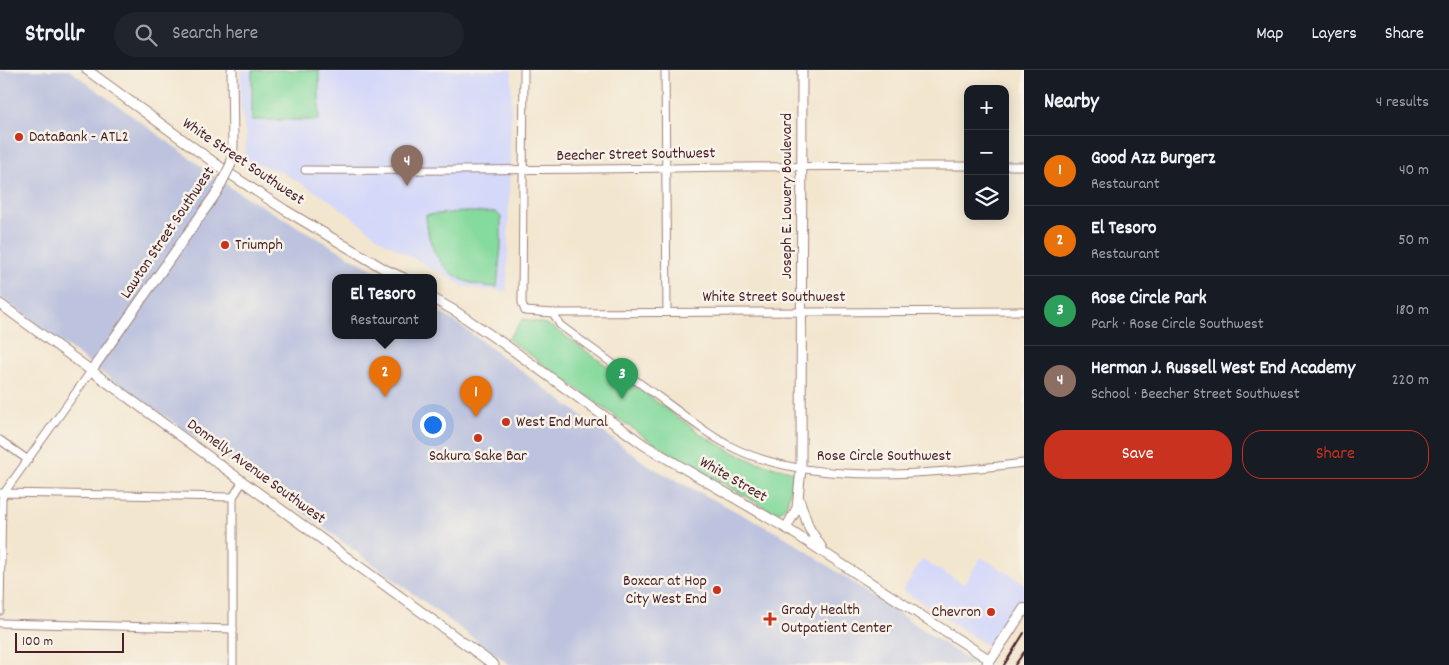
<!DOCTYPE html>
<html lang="en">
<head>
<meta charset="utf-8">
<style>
  :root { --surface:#171b24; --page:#20242c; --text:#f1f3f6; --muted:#9ea1a6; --line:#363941; --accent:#c8321e }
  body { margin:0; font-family:Dekko,sans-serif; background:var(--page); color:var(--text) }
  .controls { position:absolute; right:15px; top:15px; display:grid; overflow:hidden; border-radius:10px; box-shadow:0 2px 12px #0003 }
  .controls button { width:45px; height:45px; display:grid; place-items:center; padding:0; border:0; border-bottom:1px solid var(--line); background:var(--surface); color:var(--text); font:25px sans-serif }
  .scale { position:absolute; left:15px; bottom:12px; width:109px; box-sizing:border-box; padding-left:5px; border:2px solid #4a1f2b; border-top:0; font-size:14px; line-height:18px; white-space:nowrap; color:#4a1f2b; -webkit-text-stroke:4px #f7f3e8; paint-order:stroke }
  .you { position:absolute; left:432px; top:354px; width:18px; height:18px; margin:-12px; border:4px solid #fff; border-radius:50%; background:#1a73e8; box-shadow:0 0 0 8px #1a73e833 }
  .badge { display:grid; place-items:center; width:32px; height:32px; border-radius:50%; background:var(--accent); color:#fff; font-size:16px; font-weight:700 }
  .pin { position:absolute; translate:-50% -41px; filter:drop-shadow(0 1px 2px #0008) }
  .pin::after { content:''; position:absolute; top:26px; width:18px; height:15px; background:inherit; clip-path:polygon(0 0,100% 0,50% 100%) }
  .popup { position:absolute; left:332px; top:204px; width:105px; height:65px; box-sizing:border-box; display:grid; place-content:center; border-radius:10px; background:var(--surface); filter:drop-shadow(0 1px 4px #0005); font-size:16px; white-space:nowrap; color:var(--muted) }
  .popup b { font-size:19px; color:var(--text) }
  .popup::after { content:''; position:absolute; left:50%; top:100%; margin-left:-10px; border:10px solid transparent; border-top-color:var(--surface) }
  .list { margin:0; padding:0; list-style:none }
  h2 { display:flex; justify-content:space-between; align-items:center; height:65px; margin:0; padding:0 20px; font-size:21px }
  h2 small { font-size:16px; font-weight:400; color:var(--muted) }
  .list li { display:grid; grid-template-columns:32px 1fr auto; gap:15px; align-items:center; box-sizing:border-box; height:70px; padding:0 20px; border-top:1px solid var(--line) }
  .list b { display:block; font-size:19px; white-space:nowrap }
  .list p { margin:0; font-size:16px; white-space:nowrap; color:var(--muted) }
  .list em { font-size:16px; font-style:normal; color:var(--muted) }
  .actions { display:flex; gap:10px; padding:15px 20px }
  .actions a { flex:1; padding:11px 0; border:1px solid var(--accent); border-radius:20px; text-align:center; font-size:18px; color:var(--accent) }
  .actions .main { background:var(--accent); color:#fff }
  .icon { flex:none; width:28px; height:28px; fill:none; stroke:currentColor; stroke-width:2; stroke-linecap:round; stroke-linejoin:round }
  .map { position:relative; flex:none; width:1024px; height:595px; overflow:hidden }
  header { display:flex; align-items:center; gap:30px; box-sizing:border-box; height:70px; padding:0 25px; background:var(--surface); border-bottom:1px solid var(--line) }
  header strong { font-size:24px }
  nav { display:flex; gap:28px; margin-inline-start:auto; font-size:18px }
  .search { width:350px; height:45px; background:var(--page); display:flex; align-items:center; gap:12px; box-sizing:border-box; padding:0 18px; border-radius:28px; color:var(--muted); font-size:19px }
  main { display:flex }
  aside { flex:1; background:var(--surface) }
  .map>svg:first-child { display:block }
  .built { fill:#d4d8f9 }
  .industrial { fill:#bdc3de }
  .green { fill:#85da9d; stroke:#687c64 }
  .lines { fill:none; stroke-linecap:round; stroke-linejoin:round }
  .minor-casing { stroke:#9e827d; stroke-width:9 }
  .tertiary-casing { stroke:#9e827d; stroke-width:11 }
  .primary-casing { stroke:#9e827d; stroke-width:12 }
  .minor { stroke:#fff; stroke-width:7 }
  .tertiary { stroke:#fff; stroke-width:9 }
  .primary { stroke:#fff; stroke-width:10 }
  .rail { stroke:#4a1f2b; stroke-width:2 }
  .tertiary-bridge-casing { stroke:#9e827d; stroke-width:11; stroke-linecap:butt }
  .tertiary-bridge { stroke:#fff; stroke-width:9 }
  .poi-dot { fill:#c8321e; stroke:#f7f3e8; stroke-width:2 }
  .labels { text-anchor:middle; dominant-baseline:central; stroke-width:5; stroke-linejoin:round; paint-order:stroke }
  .poi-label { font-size:16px; fill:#4a1f2b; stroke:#f7f3e8; text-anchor:start }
  .street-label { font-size:16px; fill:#4a1f2b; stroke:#f7f3e8 }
</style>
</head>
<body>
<header>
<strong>Strollr</strong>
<div class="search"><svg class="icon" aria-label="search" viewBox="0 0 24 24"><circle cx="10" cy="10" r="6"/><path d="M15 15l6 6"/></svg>Search here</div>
<nav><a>Map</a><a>Layers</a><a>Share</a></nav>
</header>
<main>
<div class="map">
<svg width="1024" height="595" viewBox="0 0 1024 595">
  <rect width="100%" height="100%" fill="#f7f3e8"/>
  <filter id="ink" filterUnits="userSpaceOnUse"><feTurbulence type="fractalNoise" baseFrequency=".02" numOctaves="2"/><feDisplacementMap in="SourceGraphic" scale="10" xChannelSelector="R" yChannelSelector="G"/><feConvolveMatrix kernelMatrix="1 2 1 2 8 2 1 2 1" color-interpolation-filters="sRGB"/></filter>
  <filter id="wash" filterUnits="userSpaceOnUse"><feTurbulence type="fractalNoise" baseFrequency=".0096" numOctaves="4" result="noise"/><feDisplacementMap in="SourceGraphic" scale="20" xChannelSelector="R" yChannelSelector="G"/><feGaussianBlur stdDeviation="1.12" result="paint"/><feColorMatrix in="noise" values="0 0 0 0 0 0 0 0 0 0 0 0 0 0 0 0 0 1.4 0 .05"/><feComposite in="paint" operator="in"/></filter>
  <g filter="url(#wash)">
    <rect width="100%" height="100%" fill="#f3e6cf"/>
    <!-- built -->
    <g class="built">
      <polygon points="241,0 512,0 507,221 483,220 463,216 383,171 331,131 278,100 248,91 245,84 246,64 240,33"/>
      <polygon points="981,487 1024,513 1024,526 993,573 986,575 903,520 922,490 964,514"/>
    </g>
    <!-- industrial -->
    <polygon class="industrial" points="0,0 69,0 234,120 387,208 336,208 336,266 434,266 434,239 461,256 649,396 787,468 974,594 973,595 510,595 285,429 101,302 0,227"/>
    <!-- green -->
    <g class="green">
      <rect x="252" y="0" width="67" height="50"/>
      <path d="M464,142H496L501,147V176L497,217C451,216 428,189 426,145Z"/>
      <polygon points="523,249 546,254 557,260 704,366 729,380 753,391 794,402 787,434 780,442 771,441 647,369 508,269"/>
    </g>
  </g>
  <g filter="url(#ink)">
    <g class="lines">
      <defs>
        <g id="minor">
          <polyline points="524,0 522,233 525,241 553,243 1024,241"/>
          <polyline points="665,0 667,242"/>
          <polyline points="1005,96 1024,96"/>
          <path d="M305,100C526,102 747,95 968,96"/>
          <path d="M553,243L560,255C595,281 631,307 667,333C689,349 711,367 736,379C815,417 939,403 1024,393"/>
          <polyline points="0,370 28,390"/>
          <polyline points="1,423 233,427"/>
          <polyline points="0,541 2,429 4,423 91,301"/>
          <polyline points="0,553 233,559"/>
          <polyline points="233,595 233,427 243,411"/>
        </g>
        <g id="tertiary">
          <polyline points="87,0 227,102 285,140 386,200 404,208"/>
          <polyline points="231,94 233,77 232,0"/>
          <polyline points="434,229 455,241 504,274 644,375 786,458 990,590"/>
          <polyline points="0,234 494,595"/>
          <polyline points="91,301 217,122"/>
          <polyline points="799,429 809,458 822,478"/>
          <polyline points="786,458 797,438 801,399 802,0"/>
        </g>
        <polyline id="primary" points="987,595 1024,539"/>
      </defs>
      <!-- minor casing -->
      <use href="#minor" class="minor-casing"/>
      <!-- tertiary casing -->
      <use href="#tertiary" class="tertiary-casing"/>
      <!-- primary casing -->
      <use href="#primary" class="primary-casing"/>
      <!-- minor -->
      <use href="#minor" class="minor"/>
      <!-- tertiary -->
      <use href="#tertiary" class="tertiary"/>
      <!-- primary -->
      <use href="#primary" class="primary"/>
      <!-- rail -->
      <g class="rail">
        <polyline points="1004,595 1024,563"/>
        <polyline points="1015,595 1024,582"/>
      </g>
      <defs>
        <polyline id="tertiary-bridge" points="217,122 231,94"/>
      </defs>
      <!-- tertiary-bridge casing -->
      <use href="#tertiary-bridge" class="tertiary-bridge-casing"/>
      <!-- tertiary-bridge -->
      <use href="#tertiary-bridge" class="tertiary-bridge"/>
    </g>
  </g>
  <!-- markers -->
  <g class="poi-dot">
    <circle cx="19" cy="67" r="5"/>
    <circle cx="225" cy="175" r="5"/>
    <circle cx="506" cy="352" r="5"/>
    <circle cx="478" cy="368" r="5"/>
    <circle cx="717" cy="520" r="5"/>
    <circle cx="991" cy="542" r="5"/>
    <path d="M767.5 541.5h5v5h5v5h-5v5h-5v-5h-5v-5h5z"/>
  </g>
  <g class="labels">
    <!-- poi labels -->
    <g class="poi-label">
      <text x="29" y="67">DataBank - ATL2</text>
      <text x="235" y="175">Triumph</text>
      <text x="516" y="352">West End Mural</text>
      <text x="478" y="386" text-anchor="middle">Sakura Sake Bar</text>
      <text x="707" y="511" text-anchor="end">Boxcar at Hop<tspan x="707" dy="18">City West End</tspan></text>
      <text x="781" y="540">Grady Health<tspan x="781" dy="18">Outpatient Center</tspan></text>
      <text x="981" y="542" text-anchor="end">Chevron</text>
    </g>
    <!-- street labels -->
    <g class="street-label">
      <text transform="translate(636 85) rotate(-1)">Beecher Street Southwest</text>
      <text transform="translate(243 92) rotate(34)">White Street Southwest</text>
      <text transform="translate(787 126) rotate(-90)">Joseph E. Lowery Boulevard</text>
      <text transform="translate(168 163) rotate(-56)">Lawton Street Southwest</text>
      <text x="774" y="227">White Street Southwest</text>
      <text x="884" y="386">Rose Circle Southwest</text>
      <text transform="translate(256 402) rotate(36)">Donnelly Avenue Southwest</text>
      <text transform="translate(733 410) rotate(30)">White Street</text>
    </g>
  </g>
</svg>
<div class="controls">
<button>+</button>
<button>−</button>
<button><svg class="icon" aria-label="layers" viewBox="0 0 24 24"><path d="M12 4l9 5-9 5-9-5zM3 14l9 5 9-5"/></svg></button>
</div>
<div class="scale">100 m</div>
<div class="you"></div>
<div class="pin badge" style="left:476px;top:347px;background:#e8710a">1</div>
<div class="pin badge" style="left:385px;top:327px;background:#e8710a">2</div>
<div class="popup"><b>El Tesoro</b>Restaurant</div>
<div class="pin badge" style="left:622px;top:329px;background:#2e9e5b">3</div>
<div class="pin badge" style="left:407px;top:116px;background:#8d6e63">4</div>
</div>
<aside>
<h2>Nearby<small>4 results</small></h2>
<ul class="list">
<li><span class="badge" style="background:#e8710a">1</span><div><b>Good Azz Burgerz</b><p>Restaurant</p></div><em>40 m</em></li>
<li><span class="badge" style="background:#e8710a">2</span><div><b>El Tesoro</b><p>Restaurant</p></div><em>50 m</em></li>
<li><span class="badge" style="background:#2e9e5b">3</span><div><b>Rose Circle Park</b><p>Park · Rose Circle Southwest</p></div><em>180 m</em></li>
<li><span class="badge" style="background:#8d6e63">4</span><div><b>Herman J. Russell West End Academy</b><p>School · Beecher Street Southwest</p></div><em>220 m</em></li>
</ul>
<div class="actions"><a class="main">Save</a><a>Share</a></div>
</aside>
</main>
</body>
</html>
